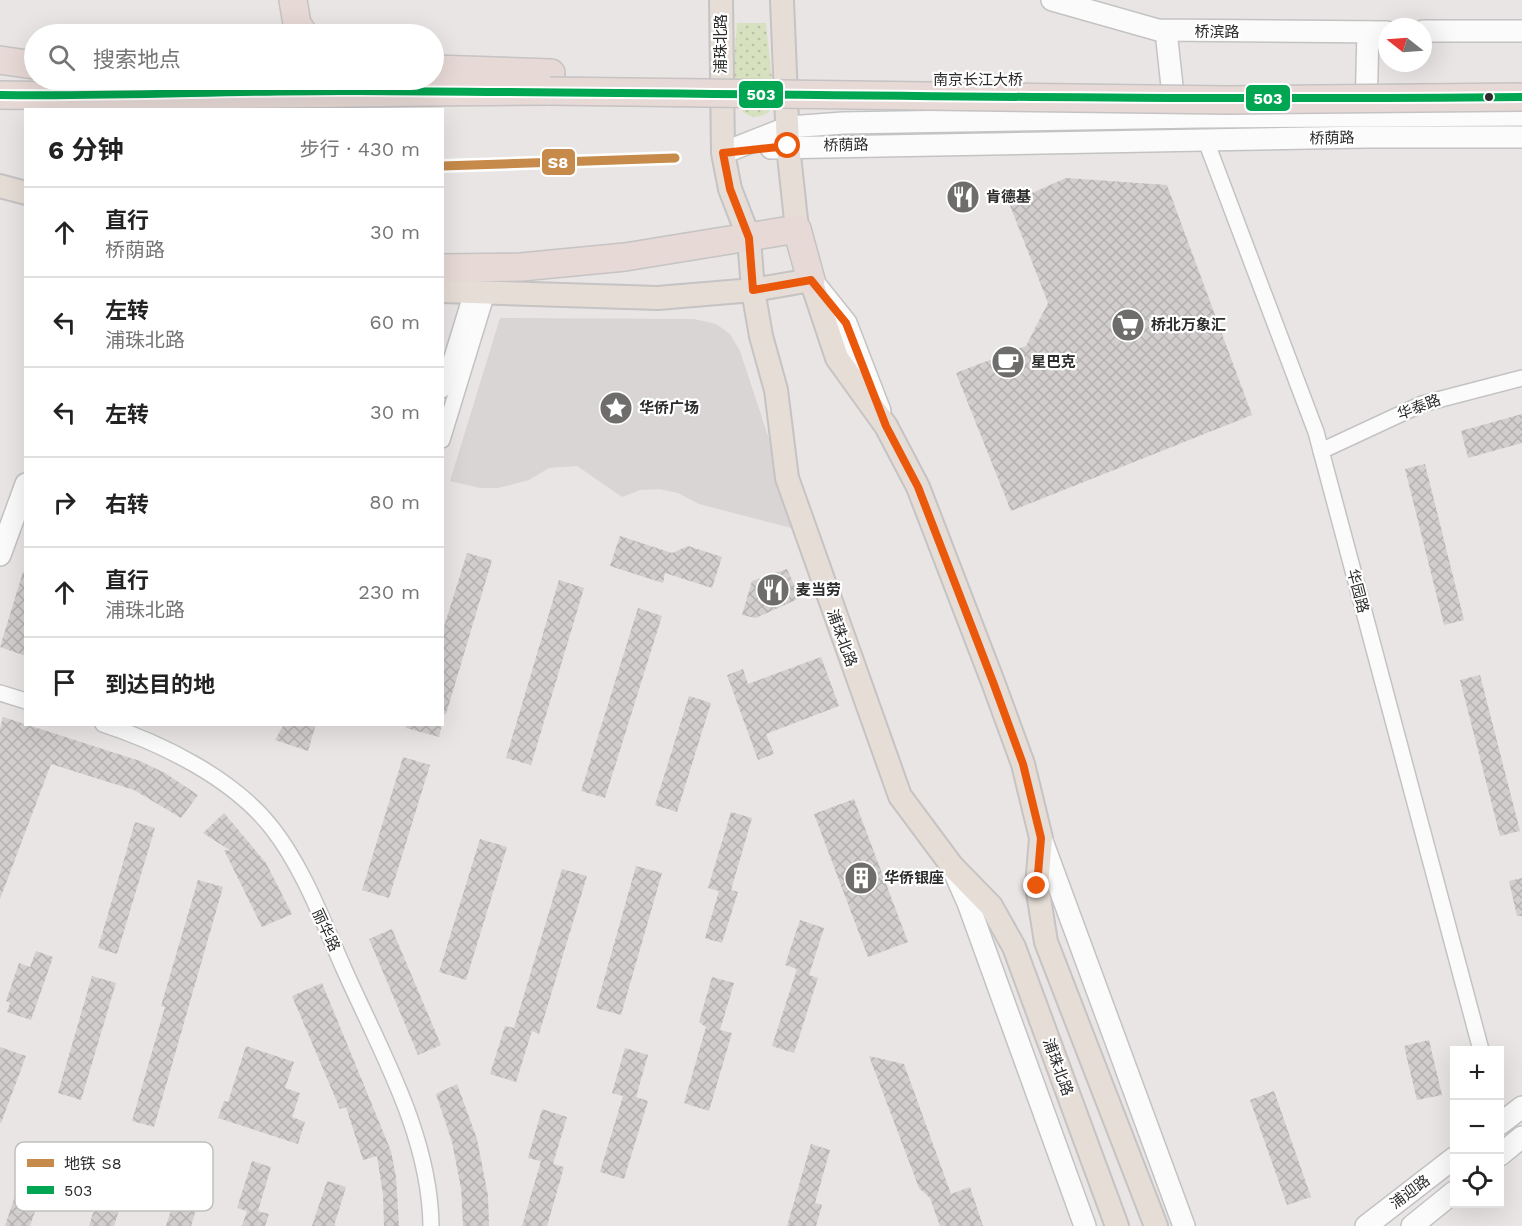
<!DOCTYPE html>
<html lang="zh">
<head>
<meta charset="utf-8">
<style>
  :root { --surface:#fff; --page:#f6f6f6; --text:#222; --muted:#767676; --line:#e0e0e0 }
  body { margin:0; font-family:"Work Sans","Noto Sans SC",sans-serif; background:var(--page); color:var(--text) }
  .controls { position:absolute; right:18px; bottom:18px; display:grid; overflow:hidden; border-radius:0px; box-shadow:0 6px 24px #0002 }
  .controls button { width:54px; height:54px; display:grid; place-items:center; padding:0; border:0; border-bottom:2px solid var(--line); background:var(--surface); color:var(--text); font:30px sans-serif }
  .compass { position:absolute; left:1378px; top:18px; width:54px; height:54px; border-radius:50%; background:var(--surface); box-shadow:0 6px 24px #0002; rotate:287deg }
  .stop { position:absolute; width:18px; height:18px; margin:-14px; border:4px solid #ea580c; border-radius:50%; background:#fff }
  .stop.end { background:#ea580c; border-color:#fff; box-shadow:0 2px 6px #0008 }
  .list { margin:0; padding:0; list-style:none }
  h2 { display:flex; justify-content:space-between; align-items:center; height:78px; margin:0; padding:0 24px; font-size:26px }
  h2 small { font-size:20px; font-weight:400; color:var(--muted) }
  .list li { display:grid; grid-template-columns:39px 1fr auto; gap:18px; align-items:center; box-sizing:border-box; height:90px; padding:0 24px; border-top:2px solid var(--line) }
  .list b { display:block; font-size:22px; white-space:nowrap }
  .list p { margin:0; font-size:20px; white-space:nowrap; color:var(--muted) }
  .list em { font-size:20px; font-style:normal; color:var(--muted) }
  .icon { flex:none; width:33px; height:33px; fill:none; stroke:currentColor; stroke-width:2; stroke-linecap:round; stroke-linejoin:round }
  .map { position:relative; flex:none; width:1522px; height:1226px; overflow:hidden }
  .search { position:absolute; background:var(--surface); box-shadow:0 6px 24px #0002; left:24px; top:24px; width:420px; height:66px; display:flex; align-items:center; gap:15px; box-sizing:border-box; padding:0 21px; border-radius:33px; color:var(--muted); font-size:22px }
  .panel { position:absolute; background:var(--surface); box-shadow:0 6px 24px #0002; left:24px; top:108px; width:420px; height:618px; border-radius:0px }
  .map>svg:first-child { display:block }
  .grass { fill:url(#grass-dots) }
  .plaza { fill:#d9d5d4 }
  .building { fill:url(#building-cross-hatch) }
  .lines { fill:none; stroke-linecap:round; stroke-linejoin:round }
  .street-casing { stroke:#c4c3c4; stroke-width:18 }
  .secondary-casing { stroke:#c4c3c4; stroke-width:24 }
  .primary-casing { stroke:#c5c3c3; stroke-width:26 }
  .highway-casing { stroke:#c5c3c3; stroke-width:30 }
  .street { stroke:#fcfbfb; stroke-width:15 }
  .secondary { stroke:#fcfbfb; stroke-width:21 }
  .primary { stroke:#e6ddd6; stroke-width:22 }
  .highway { stroke:#e7d9d6; stroke-width:27 }
  .highway-bridge-casing { stroke:#c5c3c3; stroke-width:30; stroke-linecap:butt }
  .highway-bridge { stroke:#e7d9d6; stroke-width:27 }
  .bus-1-casing { stroke:#fff; stroke-width:12 }
  .bus-1 { stroke:#00a651; stroke-width:8 }
  .metro-1-casing { stroke:#fff; stroke-width:14 }
  .metro-1 { stroke:#c68a4b; stroke-width:9 }
  .route { stroke:#ea580c; stroke-width:8 }
  .bus-dot { fill:#2c2c2c; stroke:#fff; stroke-width:2 }
  .labels { text-anchor:middle; dominant-baseline:central; stroke-width:4.5; stroke-linejoin:round; paint-order:stroke }
  .street-label { font-size:15px; fill:#2c2c2c; stroke:#fff }
  .poi-label { font-size:15px; font-weight:bold; fill:#2c2c2c; stroke:#fff; text-anchor:start }
  .key { fill:#fff; stroke:#c0c0c0; stroke-width:1.5 }
  .key-label { font-size:16px; fill:#2c2c2c }
  .line-badge { stroke:#fff; stroke-width:2 }
  .badge-label { font-size:16px; text-anchor:middle; font-weight:bold; fill:#fff }
</style>
</head>
<body>
<div class="map">
<svg width="1522" height="1226" viewBox="0 0 1522 1226">
  <defs>
    <pattern id="grass-dots" width="8" height="8" patternUnits="userSpaceOnUse" patternTransform="scale(1.5)"><rect width="8" height="8" fill="#d7e1c0"/><path d="M2 2h.1M6 6h.1" fill="none" stroke="#b9c1a5" stroke-width="1.8" stroke-linecap="round"/></pattern>
    <pattern id="building-cross-hatch" width="8" height="8" patternUnits="userSpaceOnUse" patternTransform="scale(1.5)"><rect width="8" height="8" fill="#d1cecd"/><path d="M0 0l8 8M0 8l8-8" fill="none" stroke="#b4b1b0"/></pattern>
  </defs>
  <rect width="100%" height="100%" fill="#e9e5e4"/>
  <!-- grass -->
  <path class="grass" d="M737,23H766L774,100L768,113C721,135 736,47 737,23Z"/>
  <!-- plaza -->
  <polygon class="plaza" points="500,318 694,319 716,324 730,334 740,351 799,530 699,504 678,493 659,489 640,490 622,497 577,466 549,468 529,480 498,488 480,488 450,481"/>
  <!-- building -->
  <g class="building">
    <polygon points="1066,178 1167,185 1252,415 1011,511 956,373 1026,346 1048,303 1009,203"/>
    <polygon points="1522,414 1522,443 1468,458 1461,431"/>
    <polygon points="1425,464 1464,620 1444,625 1405,469"/>
    <polygon points="620,536 672,553 688,546 722,557 712,588 665,573 663,583 610,566"/>
    <polygon points="467,553 492,560 446,714 442,714 442,633"/>
    <polygon points="787,569 800,598 756,618 742,615 752,581"/>
    <polygon points="23,572 26,573 26,656 0,647"/>
    <polygon points="559,580 584,588 531,765 506,758"/>
    <polygon points="638,608 662,616 605,798 581,791"/>
    <polygon points="821,657 839,706 766,734 774,754 758,760 727,675 743,669 748,684"/>
    <polygon points="1480,675 1520,831 1500,836 1460,680"/>
    <polygon points="689,696 711,703 677,812 655,805"/>
    <polygon points="3,717 140,761 165,773 198,795 181,818 134,790 51,764 0,899 0,728"/>
    <polygon points="284,724 316,724 308,751 275,740"/>
    <polygon points="406,724 442,724 439,737 406,728"/>
    <polygon points="403,757 430,765 389,898 362,890"/>
    <polygon points="854,799 908,942 868,957 814,814"/>
    <polygon points="731,812 752,818 731,890 738,892 722,943 705,938 719,891 708,888"/>
    <polygon points="224,813 266,863 292,914 262,927 224,850 231,851 203,833"/>
    <polygon points="135,822 155,828 117,954 98,948"/>
    <polygon points="480,839 507,847 466,980 439,972"/>
    <polygon points="636,866 662,873 621,1015 596,1008"/>
    <polygon points="562,869 587,876 539,1034 532,1031 516,1082 490,1074 505,1026 514,1028"/>
    <polygon points="1522,878 1522,916 1517,916 1509,881"/>
    <polygon points="198,880 223,887 154,1127 132,1121 165,1007 161,1006"/>
    <polygon points="800,920 824,928 809,975 818,978 794,1053 772,1046 797,969 785,965"/>
    <polygon points="392,929 441,1045 418,1055 369,939"/>
    <polygon points="36,951 53,957 31,1020 7,1012 10,1003 6,1001 19,963 30,967"/>
    <polygon points="92,976 116,983 81,1100 58,1093"/>
    <polygon points="712,977 734,983 720,1030 732,1033 709,1111 684,1103 706,1027 699,1022"/>
    <polygon points="322,983 391,1151 396,1177 399,1226 384,1226 383,1194 377,1156 363,1160 346,1107 340,1109 292,996"/>
    <polygon points="1429,1040 1442,1095 1417,1100 1404,1046"/>
    <polygon points="246,1046 294,1062 285,1088 300,1093 292,1117 305,1122 298,1144 218,1118 224,1101 228,1102"/>
    <polygon points="0,1047 26,1056 1,1123 0,1123"/>
    <polygon points="625,1048 648,1055 636,1097 648,1101 624,1179 600,1172 623,1096 612,1093"/>
    <polygon points="869,1056 904,1064 951,1194 970,1187 983,1226 940,1226 930,1198 919,1188"/>
    <polygon points="457,1084 477,1139 488,1196 489,1226 463,1226 461,1188 452,1142 436,1094"/>
    <polygon points="1274,1091 1311,1197 1287,1205 1250,1100"/>
    <polygon points="542,1109 567,1117 553,1164 564,1167 547,1226 522,1226 541,1161 528,1158"/>
    <polygon points="33,1142 56,1150 30,1226 5,1226"/>
    <polygon points="811,1144 830,1150 815,1203 822,1205 816,1226 787,1226"/>
    <polygon points="109,1161 132,1168 114,1226 89,1226"/>
    <polygon points="252,1161 271,1167 258,1211 269,1214 265,1226 242,1226 247,1211 237,1208"/>
    <polygon points="181,1177 204,1184 191,1226 166,1226"/>
    <polygon points="327,1181 346,1187 334,1226 312,1226"/>
  </g>
  <g class="lines">
    <defs>
      <g id="street">
        <polyline points="1206,141 1316,432 1481,1050"/>
        <polyline points="442,390 472,292"/>
        <polyline points="442,440 487,293"/>
        <polyline points="1321,451 1422,404 1522,378"/>
        <polyline points="0,693 26,701"/>
        <path d="M103,724C161,743 233,778 272,828C304,869 323,922 344,969C380,1050 430,1135 431,1226"/>
      </g>
      <g id="secondary">
        <polyline points="1052,0 1158,30 1387,32"/>
        <polyline points="1166,31 1175,114"/>
        <polyline points="1423,31 1522,31"/>
        <polyline points="1366,112 1368,32"/>
        <polyline points="771,148 1366,137 1522,137"/>
        <polyline points="723,153 789,127 843,123 1200,117 1522,115"/>
        <polyline points="814,283 846,323 880,411"/>
        <polyline points="0,555 26,484"/>
        <polyline points="1041,838 1184,1226"/>
        <polyline points="953,869 968,903 1085,1226"/>
        <polyline points="1500,1124 1522,1107"/>
        <polyline points="1500,1155 1522,1137"/>
        <polyline points="1366,1226 1454,1158"/>
        <polyline points="1412,1226 1454,1192"/>
      </g>
      <g id="primary">
        <polyline points="721,0 723,153 730,189 749,238 753,290 761,336 776,390 787,478 900,796 952,866 991,906 1014,947 1117,1226"/>
        <polyline points="782,0 788,146 797,229"/>
        <polyline points="0,186 26,193"/>
        <polyline points="442,291 658,298 753,290 811,280 837,358 886,426 918,487 993,682 1023,764 1041,838 1037,886 1046,942 1156,1226"/>
      </g>
      <g id="highway">
        <polyline points="293,0 297,24 304,34"/>
        <polyline points="0,60 34,65"/>
        <polyline points="434,69 551,73"/>
        <path d="M0,95C183,98 366,91 550,91"/>
        <polyline points="442,268 521,267 625,257 797,229 811,280"/>
      </g>
    </defs>
    <!-- street casing -->
    <use href="#street" class="street-casing"/>
    <!-- secondary casing -->
    <use href="#secondary" class="secondary-casing"/>
    <!-- primary casing -->
    <use href="#primary" class="primary-casing"/>
    <!-- highway casing -->
    <use href="#highway" class="highway-casing"/>
    <!-- street -->
    <use href="#street" class="street"/>
    <!-- secondary -->
    <use href="#secondary" class="secondary"/>
    <!-- primary -->
    <use href="#primary" class="primary"/>
    <!-- highway -->
    <use href="#highway" class="highway"/>
    <defs>
      <polyline id="highway-bridge" points="550,91 1228,100 1522,97"/>
    </defs>
    <!-- highway-bridge casing -->
    <use href="#highway-bridge" class="highway-bridge-casing"/>
    <!-- highway-bridge -->
    <use href="#highway-bridge" class="highway-bridge"/>
    <defs>
      <path id="bus-1" d="M0,95C120,97 240,90 359,91C747,93 1134,101 1522,97"/>
    </defs>
    <!-- bus-1 casing -->
    <use href="#bus-1" class="bus-1-casing"/>
    <!-- bus-1 -->
    <use href="#bus-1" class="bus-1"/>
    <defs>
      <polyline id="metro-1" points="442,166 675,158"/>
    </defs>
    <!-- metro-1 casing -->
    <use href="#metro-1" class="metro-1-casing"/>
    <!-- metro-1 -->
    <use href="#metro-1" class="metro-1"/>
  </g>
  <g class="lines">
    <!-- route -->
    <polyline class="route" points="788,146 723,153 730,189 749,238 753,290 811,280 846,323 886,426 918,487 993,682 1023,764 1041,838 1037,886"/>
  </g>
  <!-- icons -->
  <defs>
    <symbol id="restaurant-disc" viewBox="-11 -11 22 22"><circle r="9.5" fill="#6e6d6c" stroke="#fff"/><path d="M-5-6h1v4h1v-4h1v4h1v-4h1v5L-1.5 .5V6h-2V.5L-5-1ZM5-6V6H3V1.5H1.5Q1.5-4 5-6Z" fill="#fff"/></symbol>
    <symbol id="supermarket-disc" viewBox="-11 -11 22 22"><circle r="9.5" fill="#6e6d6c" stroke="#fff"/><path d="M-6-5.5h2.5l.6 2H6L4.5 2H-2.5L-4.4-4H-6ZM-1.5 3.2a1.3 1.3 0 1 0 .1 0ZM3 3.2a1.3 1.3 0 1 0 .1 0Z" fill="#fff"/></symbol>
    <symbol id="cafe-disc" viewBox="-11 -11 22 22"><circle r="9.5" fill="#6e6d6c" stroke="#fff"/><path d="M-5.5-4.5H6V0H3Q3 3.5 0 3.5H-2.5Q-5.5 3.5-5.5 0ZM3-3.2v2h1.7v-2ZM-6 4.5H4V6H-6Z" fill="#fff"/></symbol>
    <symbol id="sight-disc" viewBox="-11 -11 22 22"><circle r="9.5" fill="#6e6d6c" stroke="#fff"/><path d="M0-6L1.8-2.2L6-1.7L2.9 1.2L3.7 5.4L0 3.3L-3.7 5.4L-2.9 1.2L-6-1.7L-1.8-2.2Z" fill="#fff"/></symbol>
    <symbol id="building-disc" viewBox="-11 -11 22 22"><circle r="9.5" fill="#6e6d6c" stroke="#fff"/><path d="M-4-6H4V6H1V3H-1V6H-4ZM-2.5-4.3h1.7v1.8h-1.7ZM.8-4.3h1.7v1.8H.8ZM-2.5-1h1.7V.8h-1.7ZM.8-1h1.7V.8H.8Z" fill="#fff"/></symbol>
  </defs>
  <g fill-rule="evenodd">
    <use href="#restaurant-disc" x="944" y="178" width="38" height="38"/>
    <use href="#supermarket-disc" x="1109" y="306" width="38" height="38"/>
    <use href="#cafe-disc" x="989" y="343" width="38" height="38"/>
    <use href="#sight-disc" x="597" y="389" width="38" height="38"/>
    <use href="#restaurant-disc" x="754" y="571" width="38" height="38"/>
    <use href="#building-disc" x="842" y="859" width="38" height="38"/>
  </g>
  <!-- markers -->
  <circle class="bus-dot" cx="1489" cy="97" r="5"/>
  <g class="labels">
    <!-- street labels -->
    <g class="street-label">
      <text x="1217" y="32">桥滨路</text>
      <text transform="translate(721 44) rotate(-90)">浦珠北路</text>
      <text x="978" y="80">南京长江大桥</text>
      <text transform="translate(1332 138) rotate(-1)">桥荫路</text>
      <text transform="translate(846 145) rotate(-1)">桥荫路</text>
      <text transform="translate(1419 407) rotate(-21)">华泰路</text>
      <text transform="translate(1358 591) rotate(75)">华园路</text>
      <text transform="translate(842 638) rotate(70)">浦珠北路</text>
      <text transform="translate(326 930) rotate(65)">丽华路</text>
      <text transform="translate(1058 1067) rotate(70)">浦珠北路</text>
      <text transform="translate(1410 1192) rotate(-37)">浦迎路</text>
    </g>
    <!-- poi labels -->
    <g class="poi-label">
      <text x="986" y="197">肯德基</text>
      <text x="1151" y="325">桥北万象汇</text>
      <text x="1031" y="362">星巴克</text>
      <text x="639" y="408">华侨广场</text>
      <text x="796" y="590">麦当劳</text>
      <text x="884" y="878">华侨银座</text>
    </g>
  </g>
  <!-- legend -->
  <rect x="15" y="1142" width="198" height="69" rx="9" class="key"/>
  <rect x="27" y="1159" width="27" height="8" fill="#c68a4b"/>
  <rect x="27" y="1186" width="27" height="8" fill="#00a651"/>
  <g class="key-label">
    <text x="64" y="1169">地铁 S8</text>
    <text x="64" y="1196">503</text>
  </g>
  <g class="line-badge">
    <rect x="738" y="80" width="46" height="29" rx="6" fill="#00a651"/>
    <rect x="1245" y="84" width="46" height="28" rx="6" fill="#00a651"/>
    <rect x="541" y="148" width="35" height="28" rx="6" fill="#c68a4b"/>
  </g>
  <g class="badge-label">
    <text x="761" y="100">503</text>
    <text x="1268" y="104">503</text>
    <text x="558" y="168">S8</text>
  </g>
</svg>
<div class="controls">
<button>+</button>
<button>−</button>
<button><svg class="icon" aria-label="locate" viewBox="0 0 24 24"><circle cx="12" cy="12" r="6"/><path d="M12 2v4M12 18v4M2 12h4M18 12h4"/></svg></button>
</div>
<svg class="compass" viewBox="-18 -18 36 36"><path d="M0-13l5 13h-10z" fill="#e53935"/><path d="M0 13l5-13h-10z" fill="#767676"/></svg>
<div class="stop" style="left:788px;top:146px"></div>
<div class="stop end" style="left:1037px;top:886px"></div>
<div class="search"><svg class="icon" aria-label="search" viewBox="0 0 24 24"><circle cx="10" cy="10" r="6"/><path d="M15 15l6 6"/></svg>搜索地点</div>
<section class="panel">
<h2>6 分钟<small>步行 · 430 m</small></h2>
<ul class="list">
<li><svg class="icon" aria-label="ahead" viewBox="0 0 24 24"><path d="M12 20V5M6 11l6-6 6 6"/></svg><div><b>直行</b><p>桥荫路</p></div><em>30 m</em></li>
<li><svg class="icon" aria-label="left" viewBox="0 0 24 24"><path d="M17 20v-9H6M10 6l-5 5 5 5"/></svg><div><b>左转</b><p>浦珠北路</p></div><em>60 m</em></li>
<li><svg class="icon" aria-label="left" viewBox="0 0 24 24"><path d="M17 20v-9H6M10 6l-5 5 5 5"/></svg><div><b>左转</b></div><em>30 m</em></li>
<li><svg class="icon" aria-label="right" viewBox="0 0 24 24"><path d="M7 20v-9h11M14 6l5 5-5 5"/></svg><div><b>右转</b></div><em>80 m</em></li>
<li><svg class="icon" aria-label="ahead" viewBox="0 0 24 24"><path d="M12 20V5M6 11l6-6 6 6"/></svg><div><b>直行</b><p>浦珠北路</p></div><em>230 m</em></li>
<li><svg class="icon" aria-label="arrive" viewBox="0 0 24 24"><path d="M6 21V4h12l-3 4 3 4H6"/></svg><div><b>到达目的地</b></div></li>
</ul>
</section>
</div>
</body>
</html>
